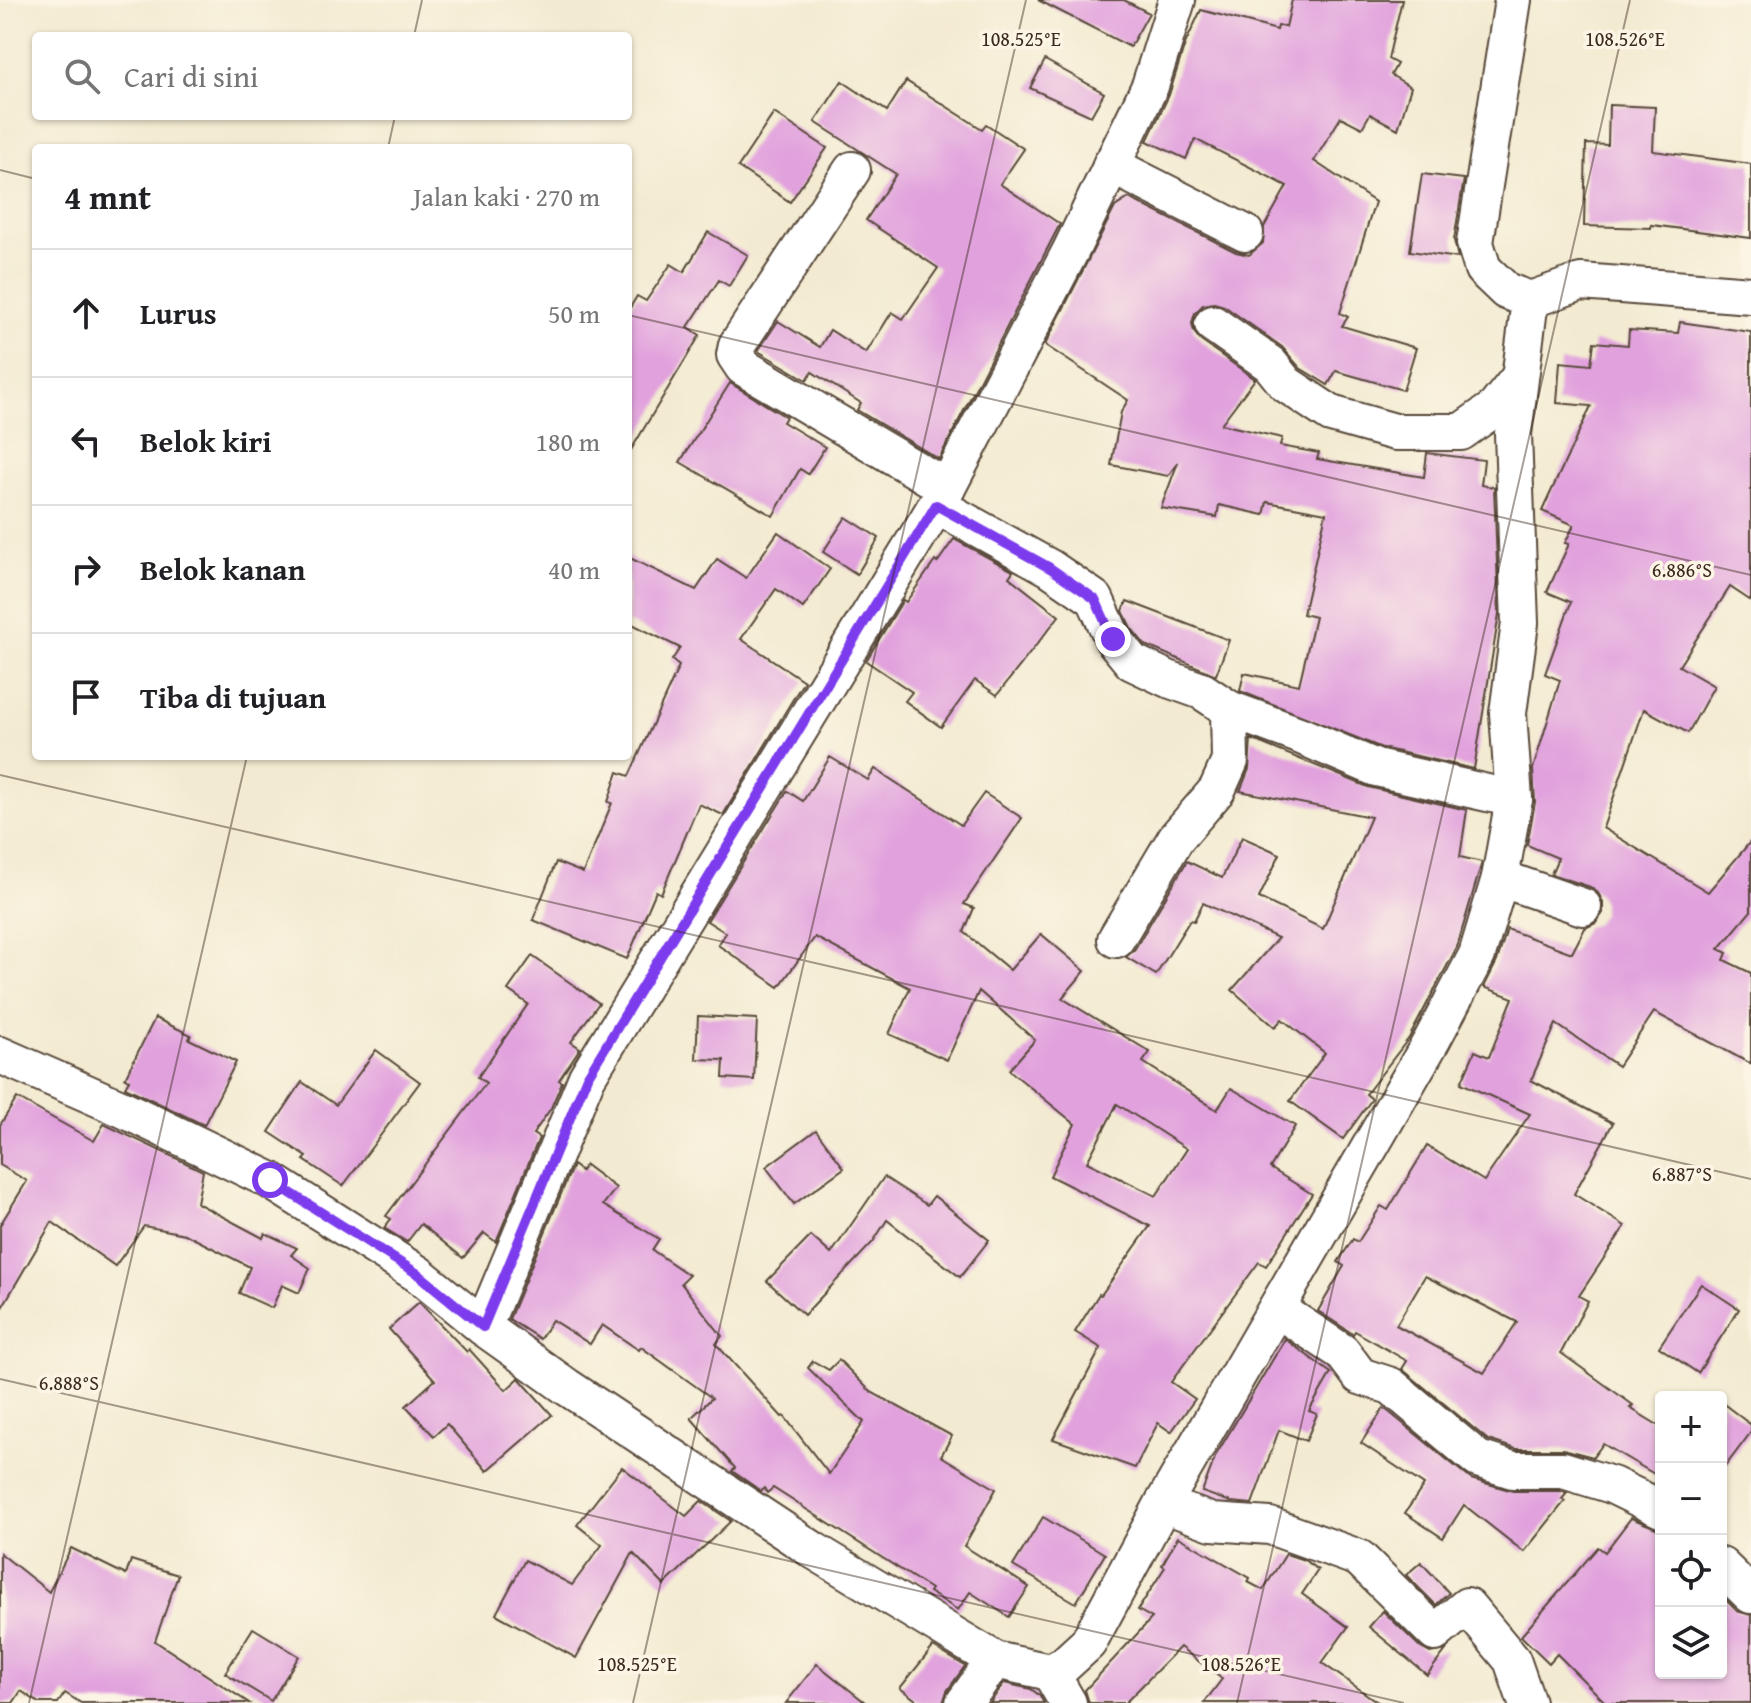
<!DOCTYPE html>
<html lang="id">
<head>
<meta charset="utf-8">
<style>
  :root { --surface:#fff; --page:#f6f6f6; --text:#202124; --muted:#757577; --line:#e0e0e0 }
  body { margin:0; font-family:"Gentium Book Plus",serif; background:var(--page); color:var(--text) }
  .controls { position:absolute; right:24px; bottom:24px; display:grid; overflow:hidden; border-radius:8px; box-shadow:0 2px 6px #0004 }
  .controls button { width:72px; height:72px; display:grid; place-items:center; padding:0; border:0; border-bottom:2px solid var(--line); background:var(--surface); color:var(--text); font:40px sans-serif }
  .stop { position:absolute; width:24px; height:24px; margin:-18px; border:6px solid #7c3aed; border-radius:50%; background:#fff }
  .stop.end { background:#7c3aed; border-color:#fff; box-shadow:0 2px 8px #0008 }
  .list { margin:0; padding:0; list-style:none }
  h2 { display:flex; justify-content:space-between; align-items:center; height:104px; margin:0; padding:0 32px; font-size:34px }
  h2 small { font-size:26px; font-weight:400; color:var(--muted) }
  .list li { display:grid; grid-template-columns:52px 1fr auto; gap:24px; align-items:center; box-sizing:border-box; height:128px; padding:0 32px; border-top:2px solid var(--line) }
  .list b { display:block; font-size:30px; white-space:nowrap }
  .list em { font-size:26px; font-style:normal; color:var(--muted) }
  .icon { flex:none; width:44px; height:44px; fill:none; stroke:currentColor; stroke-width:2; stroke-linecap:round; stroke-linejoin:round }
  .map { position:relative; flex:none; width:1751px; height:1703px; overflow:hidden }
  .search { position:absolute; background:var(--surface); box-shadow:0 2px 6px #0004; left:32px; top:32px; width:600px; height:88px; display:flex; align-items:center; gap:20px; box-sizing:border-box; padding:0 28px; border-radius:8px; color:var(--muted); font-size:30px }
  .panel { position:absolute; background:var(--surface); box-shadow:0 2px 6px #0004; left:32px; top:144px; width:600px; height:616px; border-radius:8px }
  .map>svg:first-child { display:block }
  .building { fill:#e1a1dd; fill-rule:evenodd }
  .lines { fill:none; stroke-linecap:round; stroke-linejoin:round }
  .minor-casing { stroke:#574739; stroke-width:40 }
  .minor { stroke:#fff; stroke-width:36 }
  .route { stroke:#7c3aed; stroke-width:10 }
  .ticks { fill:none; stroke:#3b2a1e; stroke-width:2; stroke-opacity:0.45 }
  .ticks-label { font-size:20px; text-anchor:middle; fill:#3b2a1e; stroke:#fcf5e5; stroke-width:7; stroke-linejoin:round; paint-order:stroke }
</style>
</head>
<body>
<div class="map">
<svg width="1751" height="1703" viewBox="0 0 1751 1703">
  <rect width="100%" height="100%" fill="#fcf5e5"/>
  <filter id="ink" filterUnits="userSpaceOnUse"><feTurbulence type="fractalNoise" baseFrequency=".0125" numOctaves="2"/><feDisplacementMap in="SourceGraphic" scale="16" xChannelSelector="R" yChannelSelector="G"/><feConvolveMatrix kernelMatrix="1 2 1 2 8 2 1 2 1" color-interpolation-filters="sRGB"/></filter>
  <filter id="wash" filterUnits="userSpaceOnUse"><feTurbulence type="fractalNoise" baseFrequency=".006" numOctaves="4" result="noise"/><feDisplacementMap in="SourceGraphic" scale="32" xChannelSelector="R" yChannelSelector="G"/><feGaussianBlur stdDeviation="1.8" result="paint"/><feColorMatrix in="noise" values="0 0 0 0 0 0 0 0 0 0 0 0 0 0 0 0 0 1.4 0 .05"/><feComposite in="paint" operator="in"/></filter>
  <g filter="url(#wash)">
    <rect width="100%" height="100%" fill="#f3ebd1"/>
    <g id="blocks">
      <!-- building -->
      <g class="building">
        <polygon points="1038,0 1124,0 1149,13 1130,47"/>
        <polygon points="1292,0 1402,0 1388,59 1397,64 1391,75 1411,87 1398,129 1370,114 1362,128 1341,117 1314,161 1375,202 1340,313 1348,317 1342,326 1416,348 1403,390 1336,371 1328,385 1300,368 1282,347 1224,306 1214,303 1203,305 1195,313 1192,323 1194,332 1201,341 1255,379 1221,424 1282,438 1280,446 1319,453 1317,459 1424,477 1427,453 1484,460 1481,485 1494,487 1499,614 1474,769 1382,748 1240,691 1244,673 1299,685 1315,617 1303,614 1326,513 1267,502 1264,515 1219,505 1217,517 1161,508 1178,462 1168,476 1111,465 1121,412 1128,400 1045,345 1115,207 1129,198 1236,252 1249,255 1263,243 1264,227 1287,186 1195,139 1186,159 1147,141 1169,95 1185,44 1201,10 1277,30 1278,26 1286,27"/>
        <polygon points="1045,60 1104,93 1091,116 1030,88"/>
        <polygon points="842,81 887,111 906,81 982,129 986,124 1024,149 1000,184 1060,224 939,459 857,410 861,403 812,372 807,380 758,351 778,321 820,347 830,330 866,353 892,312 903,319 938,268 866,220 896,174 815,122"/>
        <polygon points="1609,105 1655,107 1653,151 1751,164 1751,238 1651,225 1651,228 1584,226 1586,144 1608,145"/>
        <polygon points="774,113 827,148 790,202 738,167"/>
        <polygon points="1422,174 1464,179 1454,240 1458,258 1410,251"/>
        <polygon points="708,232 748,255 729,286 719,280 688,327 700,335 628,455 628,311 637,296 646,301 671,264 684,272"/>
        <path d="M1680,322L1751,332V601L1730,587L1679,666L1714,686L1688,733L1644,709L1603,828L1708,892L1751,841V911L1719,949L1727,953L1724,960L1751,973V1064L1654,1012L1618,1066L1556,1024L1531,1080L1613,1123L1574,1194L1625,1226L1579,1296L1588,1301L1561,1353L1633,1405L1630,1408L1661,1427V1486L1657,1484L1661,1478L1603,1444L1593,1457L1563,1449H1516L1488,1440L1402,1369L1407,1361L1355,1331L1353,1334L1318,1311L1344,1266L1338,1262L1353,1239L1358,1242L1381,1206L1388,1210L1427,1146L1484,1181L1530,1114L1461,1083L1475,1051L1489,1057L1513,998L1484,987L1497,961L1507,929L1572,953L1585,928L1596,923L1603,913V902L1598,893L1590,887L1551,874L1558,858L1527,845L1535,802L1533,769L1560,680L1545,674L1571,602L1547,592L1569,544L1565,543L1574,525L1542,511L1591,406L1557,403L1560,362L1591,365L1594,342L1628,345L1629,330L1678,333ZM1425,1276L1517,1322L1484,1373L1396,1325Z"/>
        <polygon points="730,383 786,417 783,422 825,447 808,474 800,469 773,516 680,462"/>
        <polygon points="846,517 879,538 857,574 823,552"/>
        <polygon points="778,532 830,569 803,608 776,589 741,639 804,681 723,815 699,804 661,894 656,891 627,959 533,920 556,862 583,873 612,803 608,802 618,772 629,776 679,666 672,660 680,648 628,622 628,557 696,590 717,559 746,578"/>
        <polygon points="954,539 1013,571 1009,577 1059,616 997,695 975,680 941,727 905,701 912,692 866,661 903,600 906,602 935,561 937,563"/>
        <polygon points="1127,601 1229,640 1216,675 1145,645 1131,628 1123,611"/>
        <polygon points="1251,739 1368,787 1467,810 1460,857 1482,862 1457,947 1409,1038 1366,1094 1372,1099 1343,1139 1290,1101 1325,1053 1282,1019 1275,1027 1232,990 1278,938 1203,903 1194,921 1190,920 1156,975 1126,957 1134,950 1187,861 1222,878 1242,837 1280,854 1259,898 1323,929 1371,817 1240,791 1249,769"/>
        <path d="M830,757L868,780L875,769L961,825L984,793L1022,818L964,904L974,908L964,932L1010,970L1041,934L1085,971L1062,998L1150,1052L1143,1062L1217,1110L1231,1088L1295,1126L1270,1168L1312,1194L1266,1266L1259,1262L1171,1382L1195,1399L1171,1432L1158,1423L1135,1468L1053,1439L1101,1348L1075,1332L1099,1294L1101,1295L1150,1226L1050,1176L1075,1124L1009,1070L1035,1040L979,991L947,1060L889,1034L910,988L815,937L779,987L718,945L726,933L707,921L787,791L803,801ZM1117,1104L1187,1149L1156,1196L1087,1162Z"/>
        <polygon points="532,956 599,1003 571,1042 580,1048 559,1080 562,1082 551,1108 533,1134 539,1138 496,1242 484,1233 463,1258 421,1224 407,1242 384,1228 391,1219 386,1216 486,1083 478,1077 528,1004 508,990"/>
        <polygon points="698,1016 757,1019 754,1080 723,1078 724,1060 696,1059"/>
        <polygon points="155,1018 191,1035 189,1039 236,1062 204,1125 125,1087 129,1080 125,1078"/>
        <polygon points="376,1050 420,1082 343,1186 304,1160 307,1157 269,1132 302,1082 336,1105"/>
        <polygon points="17,1098 94,1141 104,1124 203,1171 197,1203 263,1238 265,1233 297,1248 291,1255 310,1268 299,1293 282,1285 272,1308 239,1293 250,1267 185,1234 144,1226 115,1266 52,1222 0,1311 0,1225 27,1181 0,1165 0,1125"/>
        <polygon points="816,1130 844,1168 794,1204 766,1167"/>
        <polygon points="573,1165 581,1171 585,1165 616,1188 603,1205 659,1239 652,1250 689,1275 681,1283 722,1336 716,1344 782,1417 784,1416 829,1474 864,1422 808,1368 813,1361 829,1370 839,1360 871,1392 952,1436 941,1456 996,1489 964,1546 1029,1587 1009,1617 970,1592 958,1610 929,1592 931,1589 773,1488 767,1493 764,1488 761,1491 732,1471 735,1468 691,1418 712,1398 641,1347 639,1350 602,1325 590,1344 552,1320 540,1339 509,1319"/>
        <polygon points="884,1177 927,1205 934,1196 989,1240 960,1277 887,1220 873,1242 804,1315 767,1281 811,1236 831,1254"/>
        <polygon points="1701,1284 1739,1309 1698,1373 1659,1347"/>
        <polygon points="419,1302 467,1352 469,1349 506,1390 519,1378 552,1415 487,1471 447,1424 434,1436 406,1406 435,1380 389,1329"/>
        <polygon points="1285,1339 1331,1373 1309,1411 1317,1414 1306,1441 1279,1430 1252,1504 1231,1502 1202,1492 1216,1455"/>
        <polygon points="1721,1402 1751,1425 1751,1432 1721,1472"/>
        <polygon points="1384,1408 1471,1479 1513,1491 1560,1491 1567,1493 1562,1499 1565,1501 1524,1552 1464,1505 1443,1538 1405,1513 1424,1485 1361,1443"/>
        <polygon points="622,1467 686,1516 701,1501 731,1521 664,1585 633,1553 576,1658 496,1614 525,1560 572,1585 602,1545 577,1525"/>
        <polygon points="1043,1517 1105,1554 1076,1603 1013,1566"/>
        <polygon points="1631,1518 1661,1530 1661,1673 1721,1673 1721,1595 1737,1611 1751,1615 1751,1703 1606,1703 1557,1654 1549,1663 1521,1636 1598,1547 1605,1552"/>
        <polygon points="1178,1537 1250,1578 1248,1582 1263,1590 1286,1554 1304,1560 1318,1570 1302,1594 1348,1627 1322,1663 1379,1703 1204,1703 1222,1679 1180,1647 1125,1703 1089,1703 1085,1690 1152,1618 1138,1610 1165,1567 1162,1565"/>
        <polygon points="71,1548 126,1575 131,1560 178,1575 155,1641 249,1703 81,1703 65,1693 58,1703 39,1703 21,1691 13,1703 0,1703 0,1553 49,1592"/>
        <polygon points="1421,1562 1449,1593 1436,1605 1406,1575"/>
        <polygon points="1383,1611 1421,1648 1430,1653 1446,1650 1427,1675 1369,1627"/>
        <polygon points="253,1628 299,1656 271,1701 225,1673"/>
        <polygon points="933,1647 965,1666 947,1691 943,1703 920,1703 900,1688"/>
        <polygon points="817,1664 866,1703 786,1703"/>
        <polygon points="1004,1683 1031,1689 1039,1695 1044,1703 990,1703"/>
      </g>
    </g>
  </g>
  <g filter="url(#ink)">
    <use href="#blocks" fill-opacity="0" stroke="#574739" stroke-width="2"/>
    <g class="lines">
      <defs>
        <g id="minor">
          <polyline points="1513,0 1475,243 1483,269 1506,291 1530,300 1581,282 1751,295"/>
          <polyline points="1111,165 1245,233"/>
          <polyline points="852,170 737,345 735,355 743,367 947,488"/>
          <polyline points="1213,324 1270,364 1286,384 1331,414 1395,432 1461,432 1495,408 1519,378"/>
          <polyline points="936,505 1050,568 1095,599 1113,639 1132,662 1168,679 1202,691 1229,709 1299,735 1376,768 1514,799"/>
          <polyline points="1500,878 1583,907"/>
          <polyline points="1116,939 1176,838 1217,790 1230,761 1229,709"/>
          <polyline points="0,1055 123,1109 270,1180 418,1274 483,1327 567,1387 813,1550 995,1660 1050,1672 1064,1665 1088,1643 1163,1504 1432,1040 1477,955 1500,878 1514,799 1508,713 1520,623 1513,434 1530,300"/>
          <polyline points="1277,1309 1342,1352 1360,1376 1391,1386 1478,1459 1513,1470 1563,1470 1612,1485 1661,1509"/>
          <polyline points="483,1327 587,1077 947,488 1071,250 1150,86 1177,0"/>
          <polyline points="1163,1504 1212,1522 1270,1526 1359,1558 1435,1633 1467,1606 1512,1660 1527,1703"/>
          <polyline points="1721,1566 1751,1595"/>
          <polyline points="1050,1672 1068,1703"/>
          <polyline points="964,1703 995,1660"/>
        </g>
      </defs>
      <!-- minor casing -->
      <use href="#minor" class="minor-casing"/>
      <!-- minor -->
      <use href="#minor" class="minor"/>
    </g>
  </g>
  <g class="lines" filter="url(#ink)">
    <!-- route -->
    <polyline class="route" points="270,1180 418,1274 483,1327 587,1077 936,505 1050,568 1095,599 1113,639"/>
  </g>
  <!-- ticks -->
  <path class="ticks" d="M414,36L422,0M388,148L395,116M0,170L36,179M628,315L1751,575M0,775L1751,1179M0,1379L1404,1703M29,1703L247,756M633,1703L1026,0M1237,1703L1630,0"/>
  <g class="ticks-label">
    <text x="1021" y="46">108.525°E</text>
    <text x="1625" y="46">108.526°E</text>
    <text x="1682" y="577">6.886°S</text>
    <text x="1682" y="1181">6.887°S</text>
    <text x="69" y="1390">6.888°S</text>
    <text x="637" y="1671">108.525°E</text>
    <text x="1241" y="1671">108.526°E</text>
  </g>
</svg>
<div class="controls">
<button>+</button>
<button>−</button>
<button><svg class="icon" aria-label="locate" viewBox="0 0 24 24"><circle cx="12" cy="12" r="6"/><path d="M12 2v4M12 18v4M2 12h4M18 12h4"/></svg></button>
<button><svg class="icon" aria-label="layers" viewBox="0 0 24 24"><path d="M12 4l9 5-9 5-9-5zM3 14l9 5 9-5"/></svg></button>
</div>
<div class="stop" style="left:270px;top:1180px"></div>
<div class="stop end" style="left:1113px;top:639px"></div>
<div class="search"><svg class="icon" aria-label="search" viewBox="0 0 24 24"><circle cx="10" cy="10" r="6"/><path d="M15 15l6 6"/></svg>Cari di sini</div>
<section class="panel">
<h2>4 mnt<small>Jalan kaki · 270 m</small></h2>
<ul class="list">
<li><svg class="icon" aria-label="ahead" viewBox="0 0 24 24"><path d="M12 20V5M6 11l6-6 6 6"/></svg><div><b>Lurus</b></div><em>50 m</em></li>
<li><svg class="icon" aria-label="left" viewBox="0 0 24 24"><path d="M17 20v-9H6M10 6l-5 5 5 5"/></svg><div><b>Belok kiri</b></div><em>180 m</em></li>
<li><svg class="icon" aria-label="right" viewBox="0 0 24 24"><path d="M7 20v-9h11M14 6l5 5-5 5"/></svg><div><b>Belok kanan</b></div><em>40 m</em></li>
<li><svg class="icon" aria-label="arrive" viewBox="0 0 24 24"><path d="M6 21V4h12l-3 4 3 4H6"/></svg><div><b>Tiba di tujuan</b></div></li>
</ul>
</section>
</div>
</body>
</html>
